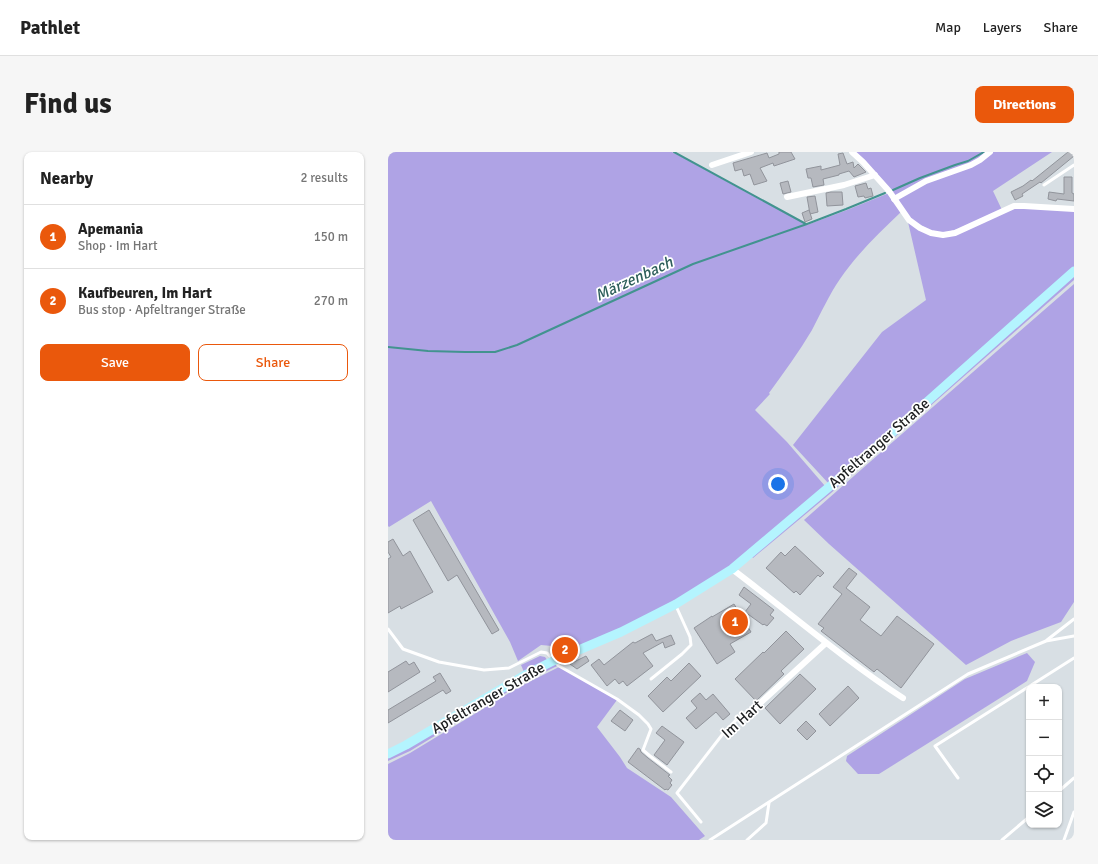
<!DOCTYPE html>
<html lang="en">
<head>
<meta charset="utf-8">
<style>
  :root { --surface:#fff; --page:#f6f6f6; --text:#222; --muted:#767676; --line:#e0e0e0; --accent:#ea580c }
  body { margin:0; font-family:Signika,sans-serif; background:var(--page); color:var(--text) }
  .controls { position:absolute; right:12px; bottom:12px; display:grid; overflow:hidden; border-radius:8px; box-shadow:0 1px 3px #0004 }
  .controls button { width:36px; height:36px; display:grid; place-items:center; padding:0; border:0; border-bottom:1px solid var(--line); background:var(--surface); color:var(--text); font:20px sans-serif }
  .you { position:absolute; left:390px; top:332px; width:14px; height:14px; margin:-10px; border:3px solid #fff; border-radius:50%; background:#1a73e8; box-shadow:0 0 0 6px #1a73e833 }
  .badge { display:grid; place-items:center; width:26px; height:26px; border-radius:50%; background:var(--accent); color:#fff; font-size:13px; font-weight:700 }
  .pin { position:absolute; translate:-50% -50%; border:2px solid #fff; box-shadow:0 1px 4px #0006 }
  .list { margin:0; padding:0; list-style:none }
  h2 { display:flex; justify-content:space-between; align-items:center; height:52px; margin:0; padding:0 16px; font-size:17px }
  h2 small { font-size:13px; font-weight:400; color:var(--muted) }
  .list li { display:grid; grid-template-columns:26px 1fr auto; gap:12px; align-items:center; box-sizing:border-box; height:64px; padding:0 16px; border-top:1px solid var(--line) }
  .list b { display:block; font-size:15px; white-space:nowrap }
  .list p { margin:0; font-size:13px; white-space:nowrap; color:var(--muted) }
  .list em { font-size:13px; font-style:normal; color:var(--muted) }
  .actions { display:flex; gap:8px; padding:12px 16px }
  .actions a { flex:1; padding:9px 0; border:1px solid var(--accent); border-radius:8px; text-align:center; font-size:14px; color:var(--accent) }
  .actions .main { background:var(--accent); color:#fff }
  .icon { flex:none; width:22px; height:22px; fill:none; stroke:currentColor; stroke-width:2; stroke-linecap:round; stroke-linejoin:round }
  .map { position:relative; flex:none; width:686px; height:688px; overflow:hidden; border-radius:8px }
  header { display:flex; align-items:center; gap:24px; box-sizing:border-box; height:56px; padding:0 20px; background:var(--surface); border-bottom:1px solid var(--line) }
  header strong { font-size:19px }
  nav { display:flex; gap:22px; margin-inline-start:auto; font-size:14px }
  .intro { display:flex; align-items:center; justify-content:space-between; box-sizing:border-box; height:96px; padding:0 24px }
  h1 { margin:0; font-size:28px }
  .button { padding:10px 18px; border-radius:8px; background:var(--accent); color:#fff; font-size:14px; font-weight:700 }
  main { display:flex; gap:24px; padding:0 24px }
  aside { flex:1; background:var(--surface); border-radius:8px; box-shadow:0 1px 3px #0004 }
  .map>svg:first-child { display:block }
  .green { fill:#afa3e5 }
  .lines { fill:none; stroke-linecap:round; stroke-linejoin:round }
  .stream { stroke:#42938f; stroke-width:2 }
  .building { fill:#b6b9bf; stroke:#91949b }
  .lane { stroke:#fff; stroke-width:3 }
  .street { stroke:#fff; stroke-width:6 }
  .secondary { stroke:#b4f4fe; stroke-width:9 }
  .labels { text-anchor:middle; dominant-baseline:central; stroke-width:3.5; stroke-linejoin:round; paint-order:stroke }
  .street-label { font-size:15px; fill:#1d1f21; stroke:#fff }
  .water-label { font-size:16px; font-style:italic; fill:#2e5f5b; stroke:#fff }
</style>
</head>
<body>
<header>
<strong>Pathlet</strong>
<nav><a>Map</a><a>Layers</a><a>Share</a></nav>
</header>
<div class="intro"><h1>Find us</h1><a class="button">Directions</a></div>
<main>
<aside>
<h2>Nearby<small>2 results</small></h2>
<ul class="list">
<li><span class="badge">1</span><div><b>Apemania</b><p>Shop · Im Hart</p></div><em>150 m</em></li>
<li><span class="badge">2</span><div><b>Kaufbeuren, Im Hart</b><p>Bus stop · Apfeltranger Straße</p></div><em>270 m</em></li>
</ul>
<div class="actions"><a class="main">Save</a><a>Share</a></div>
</aside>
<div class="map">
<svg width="686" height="688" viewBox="0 0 686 688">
  <rect width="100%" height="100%" fill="#d8dfe4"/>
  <!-- green -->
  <g class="green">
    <path d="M0,0H284L292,4L419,73L459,58L501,41L513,60C491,81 469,102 452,127C441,143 433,161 424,178C411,200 396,220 381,241L382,242L367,258L399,290L437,334L343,415L285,450L232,477L176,501L164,494L153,493L130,509L122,490L43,349L1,375L0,374Z"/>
    <polygon points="466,0 601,0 592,7 507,44"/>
    <polygon points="604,0 664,0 605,39 614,58 578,75 555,81 543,79 522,67 509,47 538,30 583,13"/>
    <polygon points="627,56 686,59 686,117 441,332 405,293 494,180 538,148 520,70 555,84"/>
    <polygon points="686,124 686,128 443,341 365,406 363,404"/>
    <polygon points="686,132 686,450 673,470 623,489 578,513 441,392 416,368 491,302"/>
    <polygon points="639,501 647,510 639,529 491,622 470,622 458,609 459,604 577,527"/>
    <polygon points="152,504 157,505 160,509 136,520 133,513"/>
    <polygon points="166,511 169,514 131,533 22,599 0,609 0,605"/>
    <polygon points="171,515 229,548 209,575 232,605 239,616 283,645 317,684 311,688 0,688 0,612 22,601 131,535"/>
  </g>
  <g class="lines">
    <!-- stream -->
    <g class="stream">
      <polyline points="286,0 418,72"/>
      <polyline points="505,38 532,26 567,13 580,9 596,0"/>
      <polyline points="0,195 40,199 77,200 107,200 129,193 305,112 419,72 458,57 497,41"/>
    </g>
  </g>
  <!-- building -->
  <g class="building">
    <polygon points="391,0 403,0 407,7 386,14 385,11 372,16 379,29 376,30 366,33 362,22 356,24 354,17 347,19 345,11 379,1 381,6 391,2"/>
    <polygon points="680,0 683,0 686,4 653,31 652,30 634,42 635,44 627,48 623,40 635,34 643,28 644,29"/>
    <polygon points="455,1 459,12 465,10 466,16 470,12 478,20 466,25 461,19 451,22 451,23 435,27 436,33 425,35 423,26 420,26 418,17 433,14 433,18 452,13 450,2"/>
    <polygon points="676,25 684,25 684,41 686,42 686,49 669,47 668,49 660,47 661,40 676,42"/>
    <polygon points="400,29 403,40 395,42 392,31"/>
    <polygon points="478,31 480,37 483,36 485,44 477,46 476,44 470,45 467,34"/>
    <polygon points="443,40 454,40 455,53 439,54 438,41"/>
    <polygon points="427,44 430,60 422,62 419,45"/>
    <polygon points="421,58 424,67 417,70 414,61"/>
    <polygon points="41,358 111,478 104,482 69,423 60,429 25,368"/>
    <polygon points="5,387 15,404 22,399 45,440 13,457 12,454 0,461 0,407 3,405 0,400 0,390"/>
    <polygon points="407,394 436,421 432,425 430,423 412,443 408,439 406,441 378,416 393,400 397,404"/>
    <polygon points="461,416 469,422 458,436 482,455 472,468 493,484 509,464 546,492 513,536 489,517 486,520 433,479 436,476 430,472 454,442 445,435"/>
    <polygon points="356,435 386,458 382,463 386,466 379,474 376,472 375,473 357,460 363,452 351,443"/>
    <polygon points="346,452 363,480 342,492 347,500 329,512 306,476 324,464 324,465"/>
    <polygon points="398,479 416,497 393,519 396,522 368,549 347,527 375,500 376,501"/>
    <polygon points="264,482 268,489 283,483 287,492 277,496 275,490 255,501 265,514 239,534 235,529 231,532 227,527 219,534 203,513 211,507 216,513 245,490 247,491"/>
    <polygon points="198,504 201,509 189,517 182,512"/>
    <polygon points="18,509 21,513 26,510 32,520 0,540 0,520"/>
    <polygon points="301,511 313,524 275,560 260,544 279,525 283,529"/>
    <polygon points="52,521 63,539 58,542 55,538 0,571 0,558 48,529 45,525"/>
    <polygon points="412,522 428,537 392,572 377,556"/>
    <polygon points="460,534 471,546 442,574 431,562"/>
    <polygon points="312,541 318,548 325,542 342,562 335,568 328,560 308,577 298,566 309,556 303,549"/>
    <polygon points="232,558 245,568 237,579 223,569"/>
    <polygon points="418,569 428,579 419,588 409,578"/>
    <polygon points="274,574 296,590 279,613 266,603 277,588 268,581"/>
    <polygon points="250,596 252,597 253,600 260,606 282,623 280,624 284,628 282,631 284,633 280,638 278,637 277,638 240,610"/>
  </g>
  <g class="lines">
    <!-- lane -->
    <g class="lane">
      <polyline points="656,33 686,13"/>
      <polyline points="0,477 15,497 51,510 96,518 121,516 153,500 159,501 171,514 229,547 251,563 260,572 263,577 255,598 262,604 283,620"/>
      <polyline points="659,488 686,467"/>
      <polyline points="263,527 294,502 303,493 302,485 288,454"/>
      <polyline points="570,626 547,594 686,506"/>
      <polyline points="671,639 686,626"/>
      <polyline points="313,670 289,641 334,583 348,568 355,565"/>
      <polyline points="322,688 580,522 658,489 686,484"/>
      <polyline points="359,688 378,671 381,651"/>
      <polyline points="614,688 641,665"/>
      <polyline points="676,688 686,660"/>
    </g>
    <!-- street -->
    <g class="street">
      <polyline points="464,0 475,10 501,39 521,68 532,76 543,81 555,83 567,81 626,54 636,54 686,57"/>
      <polyline points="324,13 363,0"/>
      <polyline points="399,45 456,33 487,23"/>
      <polyline points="506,47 538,29 583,13 592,8 602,0"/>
      <path d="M344,417C401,460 455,507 515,546"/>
      <polyline points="355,565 359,563 438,491"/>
    </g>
    <!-- secondary -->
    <polyline class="secondary" points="0,602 18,593 137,523 165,509 233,480 288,452 344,417 486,297 686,119"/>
  </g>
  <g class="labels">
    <!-- street labels -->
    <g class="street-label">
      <text transform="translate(491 291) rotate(-41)">Apfeltranger Straße</text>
      <text transform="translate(100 546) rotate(-30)">Apfeltranger Straße</text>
      <text transform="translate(354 567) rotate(-42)">Im Hart</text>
    </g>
    <!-- water labels -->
    <g class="water-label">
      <text transform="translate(246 127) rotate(-25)">Märzenbach</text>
    </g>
  </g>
</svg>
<div class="controls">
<button>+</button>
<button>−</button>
<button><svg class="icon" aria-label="locate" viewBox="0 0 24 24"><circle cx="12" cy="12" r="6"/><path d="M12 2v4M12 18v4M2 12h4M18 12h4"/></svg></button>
<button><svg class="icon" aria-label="layers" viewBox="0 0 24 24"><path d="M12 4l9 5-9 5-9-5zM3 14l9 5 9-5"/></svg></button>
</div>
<div class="you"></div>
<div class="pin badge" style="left:347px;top:470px">1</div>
<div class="pin badge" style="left:177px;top:498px">2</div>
</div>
</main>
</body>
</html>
